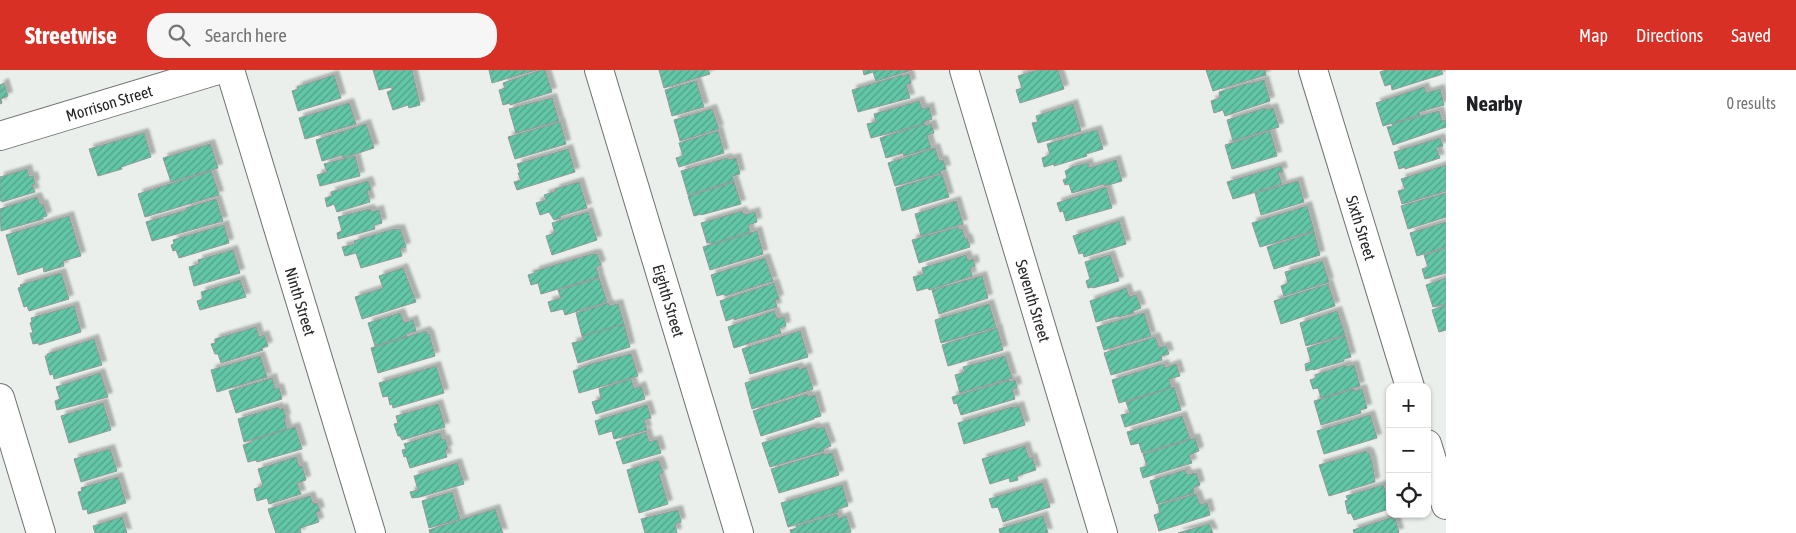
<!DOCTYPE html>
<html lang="en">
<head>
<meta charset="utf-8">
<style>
  :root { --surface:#fff; --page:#f6f6f6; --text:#202124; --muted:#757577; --line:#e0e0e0; --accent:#d93025 }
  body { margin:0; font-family:"Asap Condensed",sans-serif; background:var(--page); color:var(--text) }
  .controls { position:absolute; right:15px; bottom:15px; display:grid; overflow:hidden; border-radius:10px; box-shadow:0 1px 4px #0004 }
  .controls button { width:45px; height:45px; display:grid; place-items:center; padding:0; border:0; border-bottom:1px solid var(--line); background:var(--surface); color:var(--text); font:25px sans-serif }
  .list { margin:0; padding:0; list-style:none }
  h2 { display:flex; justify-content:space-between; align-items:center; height:65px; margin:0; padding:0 20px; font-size:21px }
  h2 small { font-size:16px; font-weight:400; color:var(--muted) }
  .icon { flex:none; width:28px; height:28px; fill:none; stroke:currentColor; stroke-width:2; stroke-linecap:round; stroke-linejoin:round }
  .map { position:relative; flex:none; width:1446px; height:463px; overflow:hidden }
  header { display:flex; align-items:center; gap:30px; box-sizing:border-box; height:70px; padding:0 25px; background:var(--accent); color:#fff }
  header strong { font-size:24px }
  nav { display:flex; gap:28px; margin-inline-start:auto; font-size:18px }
  .search { width:350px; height:45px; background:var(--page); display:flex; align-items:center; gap:12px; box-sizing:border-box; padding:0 18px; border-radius:20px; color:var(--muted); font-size:19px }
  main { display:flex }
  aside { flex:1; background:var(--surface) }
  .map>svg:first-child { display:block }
  .building { fill:url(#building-hatch); stroke:#949997; filter:url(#shadow) }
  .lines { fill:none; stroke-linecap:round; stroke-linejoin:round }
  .minor-casing { stroke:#6e726f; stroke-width:30 }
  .minor { stroke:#fff; stroke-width:28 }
  .labels { text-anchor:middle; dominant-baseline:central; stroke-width:4.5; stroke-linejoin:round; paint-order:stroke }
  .street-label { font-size:16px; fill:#252625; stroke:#f7fcf8 }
</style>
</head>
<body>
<header>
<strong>Streetwise</strong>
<div class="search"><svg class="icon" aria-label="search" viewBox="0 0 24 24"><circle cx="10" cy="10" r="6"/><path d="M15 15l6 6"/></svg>Search here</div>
<nav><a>Map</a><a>Directions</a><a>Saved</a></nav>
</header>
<main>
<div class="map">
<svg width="1446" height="463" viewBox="0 0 1446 463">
  <defs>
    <pattern id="building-hatch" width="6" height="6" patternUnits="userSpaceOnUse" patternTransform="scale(1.25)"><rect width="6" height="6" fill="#62c6a7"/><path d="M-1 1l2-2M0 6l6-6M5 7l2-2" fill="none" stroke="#51a188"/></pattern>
    <filter id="shadow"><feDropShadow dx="4.5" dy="-4.5" stdDeviation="1" flood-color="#0004"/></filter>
  </defs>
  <rect width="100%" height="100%" fill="#eaefeb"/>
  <!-- building -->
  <g class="building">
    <polygon points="373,0 412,0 420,35 409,38 408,35 393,40 387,22 392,20 392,17 379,20"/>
    <polygon points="489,0 536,0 492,13"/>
    <polygon points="541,0 545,0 552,22 510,35 510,33 503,35 499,20 505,18 503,13"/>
    <polygon points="659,0 708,0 710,4 664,18"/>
    <polygon points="863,0 912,0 876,11 873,2 864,5"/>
    <polygon points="1038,0 1058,0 1064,19 1020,33 1016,20 1022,18 1018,6"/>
    <polygon points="1206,0 1265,0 1266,5 1213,21"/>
    <polygon points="1386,0 1441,0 1443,4 1392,20 1391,14 1385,16 1380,2"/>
    <polygon points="909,4 911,13 906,15 910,28 858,42 852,20 902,5 903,6"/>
    <polygon points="334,5 341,28 298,41 292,21 298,19 297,17"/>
    <polygon points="1264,10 1270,31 1225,46 1223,40 1214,43 1211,31 1220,28 1219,22 1249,13 1249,14"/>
    <polygon points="696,11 704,37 672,46 665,20"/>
    <polygon points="4,13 8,26 1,29 2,33 0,34 0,15"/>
    <polygon points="1424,17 1426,23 1440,19 1444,35 1419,42 1420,45 1383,56 1376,33"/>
    <polygon points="552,28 559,51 516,63 509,39"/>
    <polygon points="919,31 922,39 929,37 932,49 924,52 924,54 871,68 867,54 876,52 874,44"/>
    <polygon points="349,33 356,54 305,69 299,48"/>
    <polygon points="1073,34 1081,61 1038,73 1032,53 1038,52 1036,46"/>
    <polygon points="1265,38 1266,40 1273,38 1279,57 1233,71 1227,50"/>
    <polygon points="712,39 719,59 680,71 674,50"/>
    <polygon points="1439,41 1442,51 1446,50 1446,57 1393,75 1387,57 1393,56 1392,54"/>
    <polygon points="560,52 566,74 515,89 508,67"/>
    <polygon points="366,54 374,78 343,88 342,85 322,91 316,70"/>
    <polygon points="924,54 925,56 931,54 934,63 927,65 931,78 904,86 903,83 886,88 880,68"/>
    <polygon points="1097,60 1103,79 1086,84 1087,86 1054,96 1054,94 1044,97 1042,88 1050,85 1047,74"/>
    <polygon points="718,61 724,83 679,97 676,88 683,86 679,73"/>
    <polygon points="1270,61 1277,86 1232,99 1225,75"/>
    <polygon points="144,63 151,87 121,97 122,99 98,106 89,79"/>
    <polygon points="1440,68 1443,76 1436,78 1440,88 1405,99 1405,97 1399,99 1394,82"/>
    <polygon points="210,74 218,98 171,112 163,88"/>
    <polygon points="935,78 939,91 943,90 946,99 940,101 941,103 895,116 888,93"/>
    <polygon points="568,79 575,102 517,120 514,112 521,110 518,103 520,103 517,94"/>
    <polygon points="355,86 360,106 320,116 317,105 327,102 324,94"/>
    <polygon points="727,88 728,90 736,88 740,104 732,106 734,111 688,125 681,101"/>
    <polygon points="1116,90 1122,111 1105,116 1104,114 1072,123 1069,114 1065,115 1063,110 1067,108 1065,101 1072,97 1088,93 1089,98"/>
    <polygon points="1446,95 1446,121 1402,134 1398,121 1405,119 1401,109"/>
    <polygon points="1281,96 1283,102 1278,103 1282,114 1233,129 1227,112"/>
    <polygon points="27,99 29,107 33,106 35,114 32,115 35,122 2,132 0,130 0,107"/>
    <polygon points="211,101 219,125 145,147 138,124"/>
    <polygon points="942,104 949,127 902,141 896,118"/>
    <polygon points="368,111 371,120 367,121 370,132 337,142 334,134 327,137 325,128 332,126 331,122"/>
    <polygon points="1298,111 1304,132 1261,145 1255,123"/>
    <polygon points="579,112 587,138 560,146 561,148 554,150 549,142 540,145 536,133 546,130 544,125 556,121 555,119"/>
    <polygon points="734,112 741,134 701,145 701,144 694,146 688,126"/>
    <polygon points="1106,117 1112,138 1066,151 1063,141 1060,142 1057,133"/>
    <polygon points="1446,123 1446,147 1408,159 1401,136"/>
    <polygon points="37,127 40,135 43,134 47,146 43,147 43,149 1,161 0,139"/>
    <polygon points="216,129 223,151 152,171 146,152 187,140 186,138"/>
    <polygon points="956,131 963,154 921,166 915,144"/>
    <polygon points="1307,136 1314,161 1260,177 1252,153"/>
    <polygon points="370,139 371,142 379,140 382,153 374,155 375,159 338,169 337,163 342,161 338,147"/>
    <polygon points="742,141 744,145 755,142 757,152 748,155 750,162 712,174 711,172 707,173 701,153"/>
    <polygon points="588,142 597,170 552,185 546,166 555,163 552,153"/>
    <polygon points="69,146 81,186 63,191 64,196 44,202 43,197 18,205 6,165"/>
    <polygon points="1119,151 1126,174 1084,187 1083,183 1079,184 1073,166"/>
    <polygon points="1446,152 1446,177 1417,186 1410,163"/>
    <polygon points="224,155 229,173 179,188 176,180 173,181 171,175 174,174 173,170"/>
    <polygon points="958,157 959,160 962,159 965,169 967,168 970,177 919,193 912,170"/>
    <polygon points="394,159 394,160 400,159 406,177 400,179 402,186 361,198 356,183 345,186 342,177 355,174 354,171"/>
    <polygon points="757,161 763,184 710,200 703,177"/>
    <polygon points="1314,162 1320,185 1274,199 1267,177"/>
    <polygon points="1446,178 1446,203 1425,209 1422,199 1428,197 1424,185"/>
    <polygon points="233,180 240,203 194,216 189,197 199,194 198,190"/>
    <polygon points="592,184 597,184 601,195 596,197 599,207 541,224 538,213 531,215 528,205 535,203 535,201"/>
    <polygon points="966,185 968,191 973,189 975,196 970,198 972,206 929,220 928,218 917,221 913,207 924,204 922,198"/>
    <polygon points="1110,185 1119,211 1093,218 1092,217 1088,218 1086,211 1090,209 1085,192"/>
    <polygon points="765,188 773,211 725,226 724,224 717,226 711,205"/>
    <polygon points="1322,191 1329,212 1284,226 1281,216 1288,213 1285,202"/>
    <polygon points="403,198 416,232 362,249 355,227 383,218 379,206"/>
    <polygon points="61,203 69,229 29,241 27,236 24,237 18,218 21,217 20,215"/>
    <polygon points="982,206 988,228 939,244 932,220"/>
    <polygon points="599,208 607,232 565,245 563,239 551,242 548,232 561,228 558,220"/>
    <polygon points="1446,208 1446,234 1433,237 1426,215"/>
    <polygon points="240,210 246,227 200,240 197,231 203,229 201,222"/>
    <polygon points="774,213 779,229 775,230 777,237 734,250 734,248 726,251 720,231"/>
    <polygon points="1328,214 1335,236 1281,254 1274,231"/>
    <polygon points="1126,218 1129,227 1136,225 1141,238 1133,241 1134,243 1118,247 1118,246 1096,252 1090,231"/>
    <polygon points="608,233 609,236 618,234 624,254 582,266 576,243"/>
    <polygon points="989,234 996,257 941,273 935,250"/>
    <polygon points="1446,235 1446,260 1439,262 1432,240"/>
    <polygon points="74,236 81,262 39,275 38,273 33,274 30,263 33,263 30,253 32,252 31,248"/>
    <polygon points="774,241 777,249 784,247 786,256 779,258 781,263 734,278 728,257"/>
    <polygon points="1337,241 1345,265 1306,276 1300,253"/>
    <polygon points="400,243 404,253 413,250 416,261 406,264 407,266 375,276 368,253"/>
    <polygon points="1144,243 1151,266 1104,280 1097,257"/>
    <polygon points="624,254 630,277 578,293 572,273 584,270 582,266"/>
    <polygon points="256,257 259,267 264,265 268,276 262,278 263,280 221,293 218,284 215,284 211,274 215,273 215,269"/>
    <polygon points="997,258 1003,280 948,296 942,275"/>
    <polygon points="426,261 427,264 429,264 435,286 378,303 371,278"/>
    <polygon points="800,261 808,287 750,304 742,279"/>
    <polygon points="1345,266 1351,287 1344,289 1344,291 1313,300 1313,299 1306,301 1305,294 1311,292 1307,278"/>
    <polygon points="1155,267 1159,278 1166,276 1169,284 1161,286 1162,290 1111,305 1104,283"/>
    <polygon points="94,269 102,295 54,309 53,304 50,305 45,286 47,286 47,284"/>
    <polygon points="631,284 638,306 579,323 573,301 591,294"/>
    <polygon points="260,286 267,307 217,322 211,300"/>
    <polygon points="1005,286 1012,308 960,323 955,305 965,302 963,297"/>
    <polygon points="1164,294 1165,298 1176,294 1180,306 1169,309 1171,318 1119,333 1112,310"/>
    <polygon points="1346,295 1346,297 1354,295 1360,316 1321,328 1318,318 1313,319 1310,310 1316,308 1315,305"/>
    <polygon points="436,296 444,323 393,338 392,334 390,335 388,326 383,327 379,313"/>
    <polygon points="798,297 799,300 806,297 813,319 752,339 745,313"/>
    <polygon points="100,303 108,327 57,340 55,331 60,329 56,317"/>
    <polygon points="272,308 275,319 279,318 282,329 236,343 229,321"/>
    <polygon points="631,309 634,319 641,316 645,329 596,344 592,332 601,329 599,319"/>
    <polygon points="1009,310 1010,312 1015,310 1017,318 1012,319 1015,329 961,345 957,333 954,334 952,327"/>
    <polygon points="1174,317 1181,340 1125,357 1121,345 1130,343 1126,332"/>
    <polygon points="1354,319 1354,321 1362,319 1367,338 1360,340 1361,343 1321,355 1314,331"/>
    <polygon points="807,324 808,327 815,325 821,346 814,348 814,349 761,366 753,341"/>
    <polygon points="103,333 111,360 69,373 61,346"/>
    <polygon points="438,334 445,357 402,370 400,366 398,366 394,354 398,353 396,346"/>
    <polygon points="647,335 651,348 644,350 647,360 614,369 612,361 599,365 595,351"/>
    <polygon points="1019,336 1025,355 964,374 958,353 1012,337 1013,338"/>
    <polygon points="278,337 279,340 283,338 286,348 284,349 287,359 244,372 238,349"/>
    <polygon points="1370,345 1377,368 1324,384 1317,361"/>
    <polygon points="1182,346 1190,369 1142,383 1139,373 1131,375 1127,362"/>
    <polygon points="295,357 302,379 257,392 256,390 248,392 243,375 252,372 252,370"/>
    <polygon points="815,357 816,359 824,357 831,376 823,379 824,381 770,397 762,373"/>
    <polygon points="646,362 649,372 657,370 661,383 623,394 616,372"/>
    <polygon points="440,363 442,370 445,369 448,379 445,380 447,387 410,398 406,386 404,387 402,380 406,379 404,374"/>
    <polygon points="1195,368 1199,381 1189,385 1192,393 1143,408 1140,398 1147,396 1143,384"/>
    <polygon points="1025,376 1029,389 1032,387 1036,400 1017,406 1018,410 1010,412 1009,408 990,414 982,389"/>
    <polygon points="110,379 117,401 81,412 74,389"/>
    <polygon points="1366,381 1367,383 1369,383 1372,392 1375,412 1329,426 1319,395"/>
    <polygon points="824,383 825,385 832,383 839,405 779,423 771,399"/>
    <polygon points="296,387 299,397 302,396 306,410 297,413 301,424 269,434 267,428 257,431 254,419 263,416 258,399"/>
    <polygon points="656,391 659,391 663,403 659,404 668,434 639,443 627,400"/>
    <polygon points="457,393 464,414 420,427 412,428 410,422 418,420 414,406"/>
    <polygon points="1185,400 1187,405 1196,403 1200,415 1193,418 1194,423 1157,434 1150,411"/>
    <polygon points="118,407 126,433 88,444 87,439 83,440 78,422 82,421 81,418"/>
    <polygon points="1042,413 1050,437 1003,452 998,437 992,438 989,429"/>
    <polygon points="842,415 848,436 838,439 838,442 788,457 781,433"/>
    <polygon points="1383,415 1388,428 1390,427 1389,439 1354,450 1351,443 1348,444 1345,431 1348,430 1346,426"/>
    <polygon points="452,422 460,449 429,458 422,431"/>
    <polygon points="1196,424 1200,435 1207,433 1210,445 1159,461 1154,445 1160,443 1158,435"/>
    <polygon points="310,426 313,434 317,433 320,441 316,442 319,452 300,458 301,463 276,463 268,439"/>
    <polygon points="495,439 503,463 430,463 429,460"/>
    <polygon points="678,440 681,452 675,454 677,463 645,463 641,449"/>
    <polygon points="837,444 838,449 846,446 851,462 846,463 791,463 790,460 797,458 796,456"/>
    <polygon points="1043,446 1048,463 1000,463 999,459"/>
    <polygon points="122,447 127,463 95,463 93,456"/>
    <polygon points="1393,447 1393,449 1395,449 1399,462 1398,463 1354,463 1353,460"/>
    <polygon points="1209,454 1213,463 1178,463"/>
  </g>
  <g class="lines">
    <defs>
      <g id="minor">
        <path id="s1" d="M230,0L371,463"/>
        <path id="s2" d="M599,0L739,463"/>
        <path id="s3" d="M964,0L1103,463"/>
        <path id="s4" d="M1313,0L1410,317"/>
        <path id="s5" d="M0,66L218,0"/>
        <polyline points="0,328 41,463"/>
        <polyline points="1427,374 1446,435"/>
      </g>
    </defs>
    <!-- minor casing -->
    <use href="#minor" class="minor-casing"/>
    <!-- minor -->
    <use href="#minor" class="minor"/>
  </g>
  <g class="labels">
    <!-- street labels -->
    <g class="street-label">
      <text stroke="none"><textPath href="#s5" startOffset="114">Morrison Street</textPath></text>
      <text stroke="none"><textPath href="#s4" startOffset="165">Sixth Street</textPath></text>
      <text stroke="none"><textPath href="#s3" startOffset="241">Seventh Street</textPath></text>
      <text stroke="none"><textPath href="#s1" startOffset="242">Ninth Street</textPath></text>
      <text stroke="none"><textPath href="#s2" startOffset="241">Eighth Street</textPath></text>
    </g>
  </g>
</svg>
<div class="controls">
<button>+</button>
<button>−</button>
<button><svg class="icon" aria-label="locate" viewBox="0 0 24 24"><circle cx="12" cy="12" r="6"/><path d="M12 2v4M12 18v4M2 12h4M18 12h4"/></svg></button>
</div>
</div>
<aside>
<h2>Nearby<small>0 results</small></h2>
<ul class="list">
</ul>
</aside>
</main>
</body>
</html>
